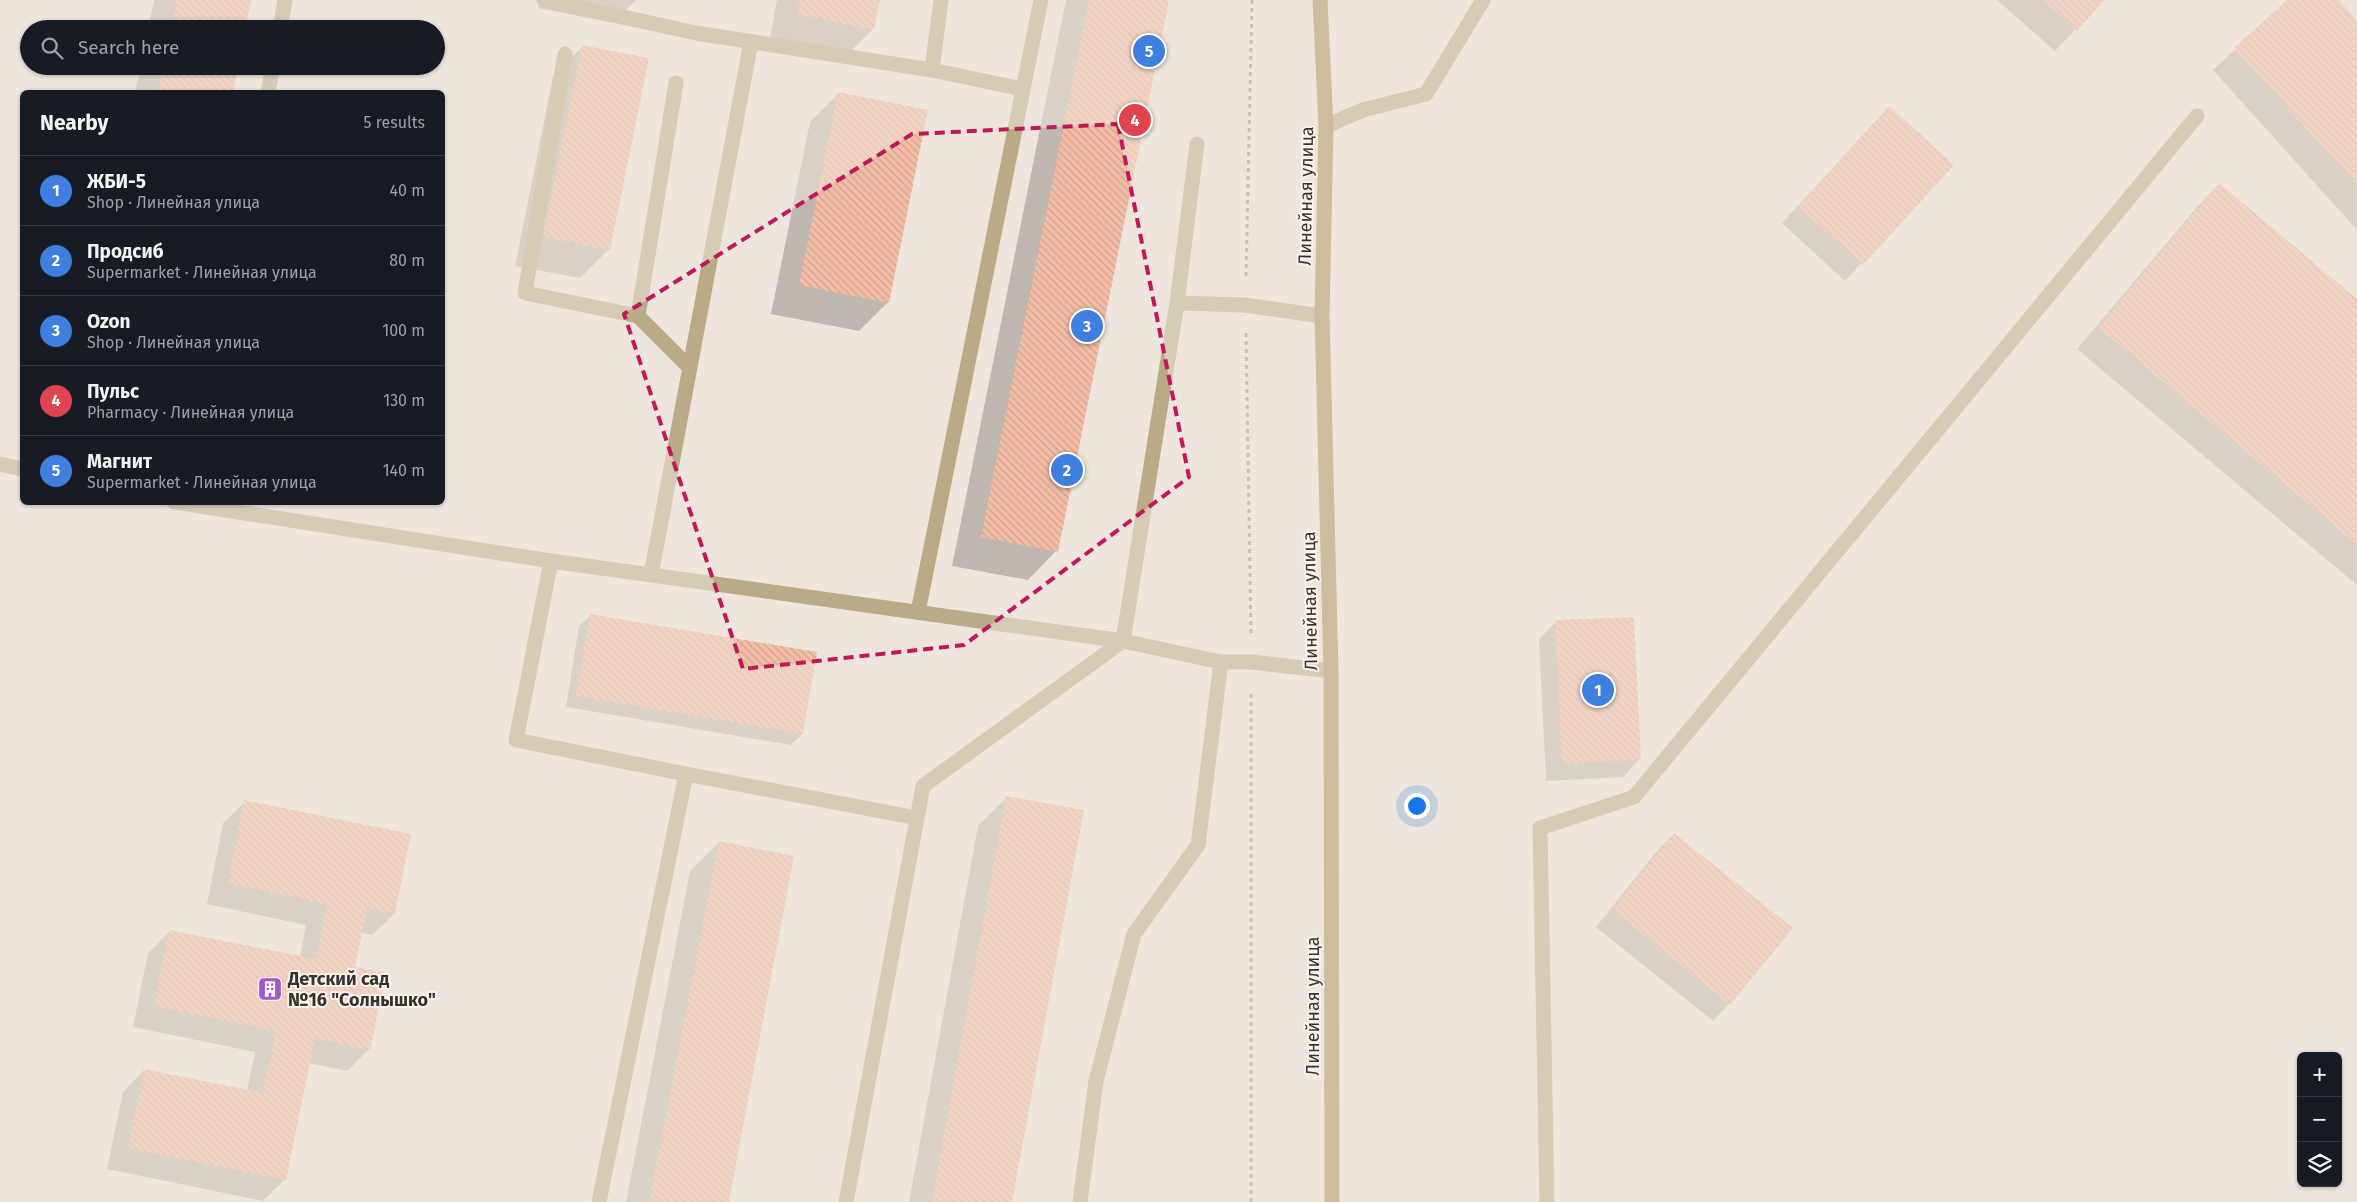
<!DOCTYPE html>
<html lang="en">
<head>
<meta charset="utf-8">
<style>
  :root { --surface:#171b24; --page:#20242c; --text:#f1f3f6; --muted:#9ea1a6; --line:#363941; --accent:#0f766e }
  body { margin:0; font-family:"Fira Sans",sans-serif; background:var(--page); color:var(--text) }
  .controls { position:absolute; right:15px; bottom:15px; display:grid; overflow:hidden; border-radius:8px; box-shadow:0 1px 4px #0004 }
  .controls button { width:45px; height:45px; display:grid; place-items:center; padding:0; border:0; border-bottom:1px solid var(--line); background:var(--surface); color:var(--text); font:25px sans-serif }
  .you { position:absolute; left:1416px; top:805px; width:18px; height:18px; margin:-12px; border:4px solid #fff; border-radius:50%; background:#1a73e8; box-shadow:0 0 0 8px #1a73e833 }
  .badge { display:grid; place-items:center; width:32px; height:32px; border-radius:50%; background:var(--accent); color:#fff; font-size:16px; font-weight:700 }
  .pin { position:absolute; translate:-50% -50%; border:2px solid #fff; box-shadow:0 1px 5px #0006 }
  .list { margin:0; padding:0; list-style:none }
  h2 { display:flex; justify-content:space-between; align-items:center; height:65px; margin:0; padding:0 20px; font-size:21px }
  h2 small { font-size:16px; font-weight:400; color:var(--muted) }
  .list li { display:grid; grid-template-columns:32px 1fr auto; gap:15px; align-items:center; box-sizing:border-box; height:70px; padding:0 20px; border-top:1px solid var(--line) }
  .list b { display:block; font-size:19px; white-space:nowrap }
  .list p { margin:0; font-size:16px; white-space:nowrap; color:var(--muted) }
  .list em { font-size:16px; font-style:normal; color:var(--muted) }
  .icon { flex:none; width:28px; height:28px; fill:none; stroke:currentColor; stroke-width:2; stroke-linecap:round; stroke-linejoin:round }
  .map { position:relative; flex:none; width:2357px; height:1202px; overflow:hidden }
  .search { position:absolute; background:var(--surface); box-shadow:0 1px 4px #0004; left:20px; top:20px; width:425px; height:55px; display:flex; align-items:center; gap:12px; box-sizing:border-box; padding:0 18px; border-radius:28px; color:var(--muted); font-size:19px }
  .panel { position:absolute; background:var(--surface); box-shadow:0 1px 4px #0004; left:20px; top:90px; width:425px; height:415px; border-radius:8px }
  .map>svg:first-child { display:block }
  .shadow { fill:#0003 }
  .building { fill:url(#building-back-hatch) }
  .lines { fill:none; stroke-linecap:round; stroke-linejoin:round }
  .path { stroke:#97928b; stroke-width:3; stroke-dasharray:4 4; stroke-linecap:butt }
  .service { stroke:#b8ab85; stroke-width:15 }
  .secondary { stroke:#a18c52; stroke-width:15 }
  .marked { fill:none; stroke:#c2185b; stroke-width:4; stroke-dasharray:10 6; stroke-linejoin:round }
  .labels { text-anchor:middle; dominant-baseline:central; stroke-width:4; stroke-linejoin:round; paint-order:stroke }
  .street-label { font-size:18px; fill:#35322f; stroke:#fbf3eb }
  .poi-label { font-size:18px; font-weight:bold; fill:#35322f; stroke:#fbf3eb; text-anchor:start }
</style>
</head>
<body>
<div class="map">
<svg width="2357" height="1202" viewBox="0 0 2357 1202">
  <defs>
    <pattern id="building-back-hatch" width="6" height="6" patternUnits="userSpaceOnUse" patternTransform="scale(1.25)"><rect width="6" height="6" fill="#f4bda5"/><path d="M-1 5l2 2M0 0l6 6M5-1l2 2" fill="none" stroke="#d2a38e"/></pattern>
  </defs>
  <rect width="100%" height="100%" fill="#eee6dd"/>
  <!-- shadow -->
  <g class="shadow">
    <polygon points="154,0 250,0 244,29 148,29"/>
    <polygon points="540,0 636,0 613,23 538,8"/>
    <polygon points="777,0 879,0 873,29 844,58 769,43"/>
    <polygon points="1066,0 1168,0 1056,551 1028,580 952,566"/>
    <polygon points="1997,0 2103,0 2055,51"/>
    <polygon points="2289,0 2338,0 2357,21 2357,230 2213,70"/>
    <polygon points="582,47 609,249 580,278 515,266 553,76"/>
    <polygon points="141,66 237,66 231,92 135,92"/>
    <polygon points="839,93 888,302 859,331 771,314 810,122"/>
    <polygon points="1873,125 1952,165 1845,281 1782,223"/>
    <polygon points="2219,184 2357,301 2357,585 2077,349 2198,206"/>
    <polygon points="591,615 802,734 791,745 566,707 579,626"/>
    <polygon points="1556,622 1639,760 1623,777 1546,781 1539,639"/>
    <polygon points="1007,797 1011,1202 909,1202 978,826"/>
    <polygon points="245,802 394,914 372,935 361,933 353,968 369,1049 347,1071 308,1063 285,1179 263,1201 107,1169 123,1092 144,1070 247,1091 255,1052 133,1027 148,953 170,931 300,957 306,925 207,904 223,823"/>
    <polygon points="1674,834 1729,1004 1713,1021 1596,927 1657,851"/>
    <polygon points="719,842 728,1202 626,1202 690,871"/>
  </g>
  <!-- building -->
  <g class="building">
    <polygon points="176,0 251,0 245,29 171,29"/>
    <polygon points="800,0 880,0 874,30 797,14"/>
    <polygon points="1089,0 1169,0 1058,552 981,537"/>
    <polygon points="2043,0 2104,0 2077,31"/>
    <polygon points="2287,0 2339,0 2357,20 2357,185 2234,48"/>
    <polygon points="582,45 649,58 610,250 543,237"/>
    <polygon points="163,66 238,66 233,92 158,92"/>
    <polygon points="838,92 928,110 889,303 799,285"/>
    <polygon points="1889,106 1954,165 1863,265 1798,206"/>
    <polygon points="2219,183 2357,299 2357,545 2098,327"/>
    <polygon points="590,614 817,652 803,734 576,696"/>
    <polygon points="1634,617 1641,760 1562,764 1555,620"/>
    <polygon points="1006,796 1084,810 1012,1202 932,1202"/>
    <polygon points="244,800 411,834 395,914 367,908 355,967 386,973 370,1050 315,1038 286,1180 128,1148 144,1069 263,1093 276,1031 154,1006 169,930 316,959 327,904 228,883"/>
    <polygon points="1674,833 1793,928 1730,1005 1612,909"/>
    <polygon points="719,841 794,856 729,1202 649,1202"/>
  </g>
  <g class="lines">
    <!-- path -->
    <g class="path">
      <polyline points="1246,276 1252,0"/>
      <polyline points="1246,333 1251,634"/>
      <polyline points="1251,1202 1251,690"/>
    </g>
    <!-- service -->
    <g class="service">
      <polyline points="544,0 696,33 932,70 1022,89"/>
      <polyline points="280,29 285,0"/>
      <polyline points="565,54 525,293 638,316 689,367"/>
      <polyline points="932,70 941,0"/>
      <polyline points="268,92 273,66"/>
      <polyline points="1326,126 1363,110 1426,94 1483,0"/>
      <polyline points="1177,303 1245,305 1322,316"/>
      <polyline points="638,316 676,83"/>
      <polyline points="0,464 22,469"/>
      <polyline points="174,502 551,561 1123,641 1221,662 1251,662 1331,671"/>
      <polyline points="551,561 516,740 686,774"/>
      <polyline points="651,575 751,42"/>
      <polyline points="918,612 1041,0"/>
      <polyline points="599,1202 686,774 917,818"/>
      <polyline points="846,1202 923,786 1123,641 1177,303 1197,144"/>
      <polyline points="1080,1202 1096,1081 1134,934 1198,845 1221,662"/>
      <polyline points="1547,1202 1540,828 1634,797 2197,116"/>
    </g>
    <!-- secondary -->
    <polyline class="secondary" points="1320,0 1326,126 1322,316 1331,671 1332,1202"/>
  </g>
  <!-- marked area -->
  <path d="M0 0H2357V1202H0ZM1118,124L1189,477L964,645L743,669L624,314L912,134Z" fill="#eee6dd" fill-opacity=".55" fill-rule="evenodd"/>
  <path class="marked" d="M1118,124L1189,477L964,645L743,669L624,314L912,134Z"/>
  <!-- icons -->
  <defs>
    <symbol id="building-square" viewBox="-11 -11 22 22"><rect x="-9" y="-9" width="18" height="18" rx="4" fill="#a256c8" stroke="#fbf3eb"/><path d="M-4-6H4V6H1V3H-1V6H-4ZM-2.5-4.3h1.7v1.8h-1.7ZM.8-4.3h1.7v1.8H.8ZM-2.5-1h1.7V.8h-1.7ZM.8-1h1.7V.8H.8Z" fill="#fff"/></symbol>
  </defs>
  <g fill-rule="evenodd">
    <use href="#building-square" x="256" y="975" width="28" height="28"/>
  </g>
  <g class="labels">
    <!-- street labels -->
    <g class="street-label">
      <text transform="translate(1306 196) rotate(-89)">Линейная улица</text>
      <text transform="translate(1310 601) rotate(-91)">Линейная улица</text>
      <text transform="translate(1313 1006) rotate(-90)">Линейная улица</text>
    </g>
    <!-- poi labels -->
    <g class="poi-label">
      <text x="288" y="979">Детский сад<tspan x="288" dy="21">№16 "Солнышко"</tspan></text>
    </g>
  </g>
</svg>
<div class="controls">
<button>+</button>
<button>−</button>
<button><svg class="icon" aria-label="layers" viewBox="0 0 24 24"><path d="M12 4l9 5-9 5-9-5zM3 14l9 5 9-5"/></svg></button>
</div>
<div class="you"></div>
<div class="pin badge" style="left:1598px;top:690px;background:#3f7fe0">1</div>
<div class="pin badge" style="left:1067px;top:470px;background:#3f7fe0">2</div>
<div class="pin badge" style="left:1087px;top:326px;background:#3f7fe0">3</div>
<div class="pin badge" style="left:1135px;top:120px;background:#e0444e">4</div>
<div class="pin badge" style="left:1149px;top:51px;background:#3f7fe0">5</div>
<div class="search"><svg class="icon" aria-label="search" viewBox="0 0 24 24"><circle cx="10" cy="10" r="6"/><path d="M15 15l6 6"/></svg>Search here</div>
<section class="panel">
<h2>Nearby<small>5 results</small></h2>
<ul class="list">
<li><span class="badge" style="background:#3f7fe0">1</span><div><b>ЖБИ-5</b><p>Shop · Линейная улица</p></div><em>40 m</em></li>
<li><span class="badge" style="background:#3f7fe0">2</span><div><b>Продсиб</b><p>Supermarket · Линейная улица</p></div><em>80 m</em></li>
<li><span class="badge" style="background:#3f7fe0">3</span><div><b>Ozon</b><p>Shop · Линейная улица</p></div><em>100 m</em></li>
<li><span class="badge" style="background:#e0444e">4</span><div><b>Пульс</b><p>Pharmacy · Линейная улица</p></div><em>130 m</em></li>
<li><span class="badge" style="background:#3f7fe0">5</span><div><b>Магнит</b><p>Supermarket · Линейная улица</p></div><em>140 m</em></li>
</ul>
</section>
</div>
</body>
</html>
